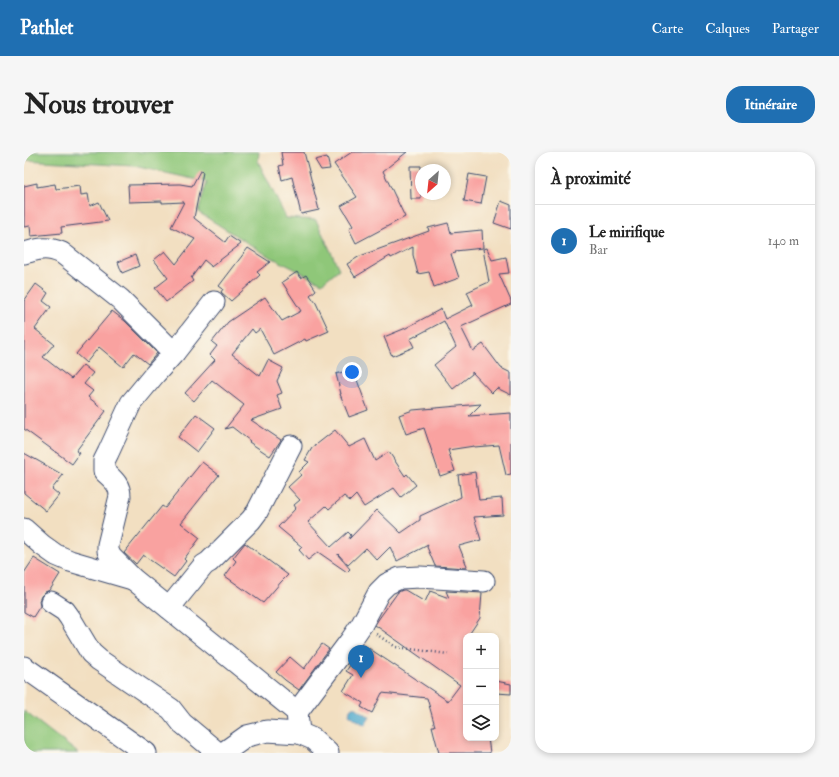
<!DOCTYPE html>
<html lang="fr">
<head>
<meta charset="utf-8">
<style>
  :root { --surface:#fff; --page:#f6f6f6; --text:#222; --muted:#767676; --line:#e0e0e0; --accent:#1f6fb2 }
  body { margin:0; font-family:"IM FELL Double Pica",serif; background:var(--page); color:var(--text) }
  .controls { position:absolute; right:12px; bottom:12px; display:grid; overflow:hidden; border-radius:8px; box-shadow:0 2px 6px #0003 }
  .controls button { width:36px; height:36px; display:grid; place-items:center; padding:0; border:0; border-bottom:1px solid var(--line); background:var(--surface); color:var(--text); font:20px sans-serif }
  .compass { position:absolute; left:391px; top:12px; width:36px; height:36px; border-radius:50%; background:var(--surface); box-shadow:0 2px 6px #0003; rotate:207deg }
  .you { position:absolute; left:328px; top:220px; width:14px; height:14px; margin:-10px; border:3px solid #fff; border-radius:50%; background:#1a73e8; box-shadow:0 0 0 6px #1a73e833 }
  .badge { display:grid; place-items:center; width:26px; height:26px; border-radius:50%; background:var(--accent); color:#fff; font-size:13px; font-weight:700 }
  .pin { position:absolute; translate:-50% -33px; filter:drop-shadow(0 1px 2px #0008) }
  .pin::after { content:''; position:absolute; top:21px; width:14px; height:12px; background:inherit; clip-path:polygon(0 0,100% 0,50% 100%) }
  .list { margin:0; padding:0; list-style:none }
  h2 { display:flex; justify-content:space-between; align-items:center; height:52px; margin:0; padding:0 16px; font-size:17px }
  h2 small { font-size:13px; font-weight:400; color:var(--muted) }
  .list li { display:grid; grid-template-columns:26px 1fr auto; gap:12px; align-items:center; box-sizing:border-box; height:72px; padding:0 16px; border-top:1px solid var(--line) }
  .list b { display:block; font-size:15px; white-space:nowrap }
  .list p { margin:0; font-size:13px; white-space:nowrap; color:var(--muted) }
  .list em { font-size:13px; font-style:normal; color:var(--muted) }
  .icon { flex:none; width:22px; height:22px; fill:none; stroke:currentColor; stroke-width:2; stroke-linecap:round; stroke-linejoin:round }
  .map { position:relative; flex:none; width:487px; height:601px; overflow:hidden; border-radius:16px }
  header { display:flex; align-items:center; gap:24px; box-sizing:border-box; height:56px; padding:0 20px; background:var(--accent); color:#fff }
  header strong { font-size:19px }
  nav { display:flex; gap:22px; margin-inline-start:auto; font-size:14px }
  .intro { display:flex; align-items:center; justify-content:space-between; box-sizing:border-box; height:96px; padding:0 24px }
  h1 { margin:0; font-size:28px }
  .button { padding:10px 18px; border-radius:16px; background:var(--accent); color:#fff; font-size:14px; font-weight:700 }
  main { display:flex; gap:24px; padding:0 24px }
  aside { flex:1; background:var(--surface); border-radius:16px; box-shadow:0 2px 6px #0003 }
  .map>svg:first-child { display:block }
  .green { fill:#8fc779; stroke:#557b6c }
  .water { fill:#4fa9cc; stroke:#356c95 }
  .building { fill:#f9a2a0 }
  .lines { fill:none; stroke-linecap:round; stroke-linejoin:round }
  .minor-casing { stroke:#3b496d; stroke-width:23 }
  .path { stroke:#3b496d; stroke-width:2.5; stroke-dasharray:1 3; stroke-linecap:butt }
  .minor { stroke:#fff; stroke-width:21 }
</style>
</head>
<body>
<header>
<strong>Pathlet</strong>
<nav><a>Carte</a><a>Calques</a><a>Partager</a></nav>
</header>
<div class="intro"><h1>Nous trouver</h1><a class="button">Itinéraire</a></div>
<main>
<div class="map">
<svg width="487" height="601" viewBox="0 0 487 601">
  <rect width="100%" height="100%" fill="#fbf7ec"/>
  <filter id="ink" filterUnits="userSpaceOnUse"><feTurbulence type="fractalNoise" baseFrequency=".025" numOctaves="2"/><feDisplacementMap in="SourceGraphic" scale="8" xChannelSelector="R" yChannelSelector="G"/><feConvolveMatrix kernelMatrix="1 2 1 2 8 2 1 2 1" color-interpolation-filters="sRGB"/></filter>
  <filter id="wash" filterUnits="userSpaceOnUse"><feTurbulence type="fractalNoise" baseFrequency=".012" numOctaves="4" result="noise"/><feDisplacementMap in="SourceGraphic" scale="16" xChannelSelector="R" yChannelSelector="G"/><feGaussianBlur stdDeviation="0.9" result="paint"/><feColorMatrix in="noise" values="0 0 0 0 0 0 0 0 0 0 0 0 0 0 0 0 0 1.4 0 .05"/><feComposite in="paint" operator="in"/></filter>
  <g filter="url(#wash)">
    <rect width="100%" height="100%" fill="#f2dfc1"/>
    <!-- green -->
    <g class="green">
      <polygon points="0,0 235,0 234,9 262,66 292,68 315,117 298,131 241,102 174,60 183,30 110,14 0,8"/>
      <polygon points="0,559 54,601 0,601"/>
    </g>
    <!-- water -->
    <polygon class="water" points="328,555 331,555 346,565 341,573 325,563 326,557"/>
    <g id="blocks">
      <!-- building -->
      <g class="building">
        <polygon points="257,0 280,0 295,58 277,62 268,25 258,28 255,14 259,13"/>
        <polygon points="328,0 383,0 359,19 381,65 332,91 325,77 329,74 317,54 333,45 310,12"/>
        <polygon points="303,5 306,17 297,18 291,8"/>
        <polygon points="386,14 397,14 397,47 387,47"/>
        <polygon points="176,19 179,20 170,66 201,90 205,84 217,92 187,115 187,114 180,108 167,126 169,129 142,150 131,136 144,126 130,108 141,99 152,112 171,87 147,75 160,50 138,51 138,49 105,50 104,33 156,32 168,34"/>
        <polygon points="445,22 462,25 457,52 440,49"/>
        <polygon points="13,31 13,35 31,32 32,37 56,34 57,43 64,42 66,54 75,50 84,69 37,75 38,81 7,84 6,74 0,75 0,34"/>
        <polygon points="477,49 487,53 487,77 470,71"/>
        <polygon points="424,71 427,81 458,78 459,96 431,99 432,101 427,102 435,126 410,135 405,120 394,122 389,103 389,95 367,106 366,104 331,125 323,112 336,104 405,79 404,76"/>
        <polygon points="224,96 246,110 233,120 236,123 207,149 197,140 199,137 195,134"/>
        <polygon points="463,96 468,108 482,105 485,121 475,122 487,149 487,152 437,175 449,199 459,192 477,216 487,221 487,243 473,236 468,241 448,220 448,222 429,237 410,213 432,195 420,169 386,187 390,195 368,204 360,185 382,176 417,157 421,167 449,153 443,140 465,130 459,97"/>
        <polygon points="111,103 115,114 98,121 94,110"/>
        <polygon points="273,120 277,126 282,123 292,138 286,143 292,151 305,179 282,189 281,187 250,203 236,177 231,181 228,177 208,202 236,224 244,208 259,216 253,229 258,241 253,243 258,257 227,268 257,288 246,304 225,290 226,289 208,275 201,277 220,253 188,228 170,249 161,241 191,208 186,203 193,194 188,190 204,170 241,145 258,169 277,159 258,130"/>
        <polygon points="12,132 24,141 19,149 27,155 11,177 30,192 19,205 47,227 59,213 69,221 60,232 69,239 64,245 82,259 52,299 56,301 48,312 0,277 0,149"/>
        <polygon points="88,159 101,169 133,201 124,212 110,201 99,215 75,195 62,211 52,202"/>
        <polygon points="329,217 344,258 325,265 316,242 317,242 312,222"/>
        <polygon points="457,252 445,264 487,261 487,322 482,323 475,293 450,295 450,294 424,298 431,319 416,324 400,276 382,282 375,263 389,258"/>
        <polygon points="172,262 191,276 173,300 154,285"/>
        <polygon points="311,278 325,295 341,287 351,309 365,300 381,324 383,322 392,333 377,345 370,336 340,355 332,343 326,349 320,344 305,357 302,354 284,370 307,395 324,380 327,383 325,387 353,358 377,381 396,368 396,364 437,345 434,323 451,320 455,348 478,346 479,363 450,365 457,388 435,394 443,414 442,416 411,414 403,395 404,393 373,409 366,395 353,408 342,396 324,413 314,402 314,403 326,417 323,420 294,400 284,408 275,398 278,395 254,375 272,356 270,353 276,348 264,335 277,323 275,320 285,310 281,308 288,296"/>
        <polygon points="0,301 39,323 28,337 35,343 22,359 0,341"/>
        <polygon points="178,310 195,323 157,371 176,386 160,407 162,409 150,425 119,403 112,412 100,401 138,354 141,356"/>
        <polygon points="221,391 264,423 257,430 239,451 201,424 212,409 209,406"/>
        <polygon points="10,406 36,422 26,438 21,440 17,444 15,449 16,454 9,465 0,460 0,421"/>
        <polygon points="379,438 381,438 401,450 406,439 425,446 422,439 458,441 456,466 444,484 442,484 442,587 464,586 466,601 415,601 408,574 411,574 403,546 358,541 348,561 337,555 339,551 319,539 329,523 322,519 340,493 424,549 436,533 351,473 354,468 374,440"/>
        <polygon points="298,492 305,497 275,538 261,528 252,520 266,505 280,517"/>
        <polygon points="472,529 487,532 487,542 472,541"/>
      </g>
    </g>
  </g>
  <g filter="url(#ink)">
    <use href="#blocks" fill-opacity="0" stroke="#3b496d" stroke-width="1"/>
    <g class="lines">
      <defs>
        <g id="minor">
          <path d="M0,101C16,97 21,94 38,101L96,147L150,201"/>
          <path d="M190,150L150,201L131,222L107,251L84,301L80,309V319C88,327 96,332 96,344L84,393V399L87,405L109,427L273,560L275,581"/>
          <polyline points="0,377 18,393 32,403 46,409 108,427"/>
          <polyline points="27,450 41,459 46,466 67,501 75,508 147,557 158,571 194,601"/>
          <polyline points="145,456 180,413 185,410 227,368 233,360 267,294"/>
          <polyline points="0,515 122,601"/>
          <polyline points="273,560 327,488 338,472 355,440 363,432 376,426 396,425 460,429"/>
          <polyline points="199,601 223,584 243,579 275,581 289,587 304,601"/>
        </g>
      </defs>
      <!-- minor casing -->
      <use href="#minor" class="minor-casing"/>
      <!-- path -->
      <polyline class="path" points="352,482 372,495 424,502"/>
      <!-- minor -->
      <use href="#minor" class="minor"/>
    </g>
  </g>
</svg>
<div class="controls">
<button>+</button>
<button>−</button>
<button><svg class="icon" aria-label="layers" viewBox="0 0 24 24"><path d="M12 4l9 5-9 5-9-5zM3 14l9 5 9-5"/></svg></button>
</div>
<svg class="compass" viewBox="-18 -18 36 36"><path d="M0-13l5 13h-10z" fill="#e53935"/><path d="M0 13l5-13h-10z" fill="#767676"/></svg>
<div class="you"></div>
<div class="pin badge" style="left:337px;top:526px">1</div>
</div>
<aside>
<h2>À proximité<small></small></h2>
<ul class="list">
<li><span class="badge">1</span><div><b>Le mirifique</b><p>Bar</p></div><em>140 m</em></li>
</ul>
</aside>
</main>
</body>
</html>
